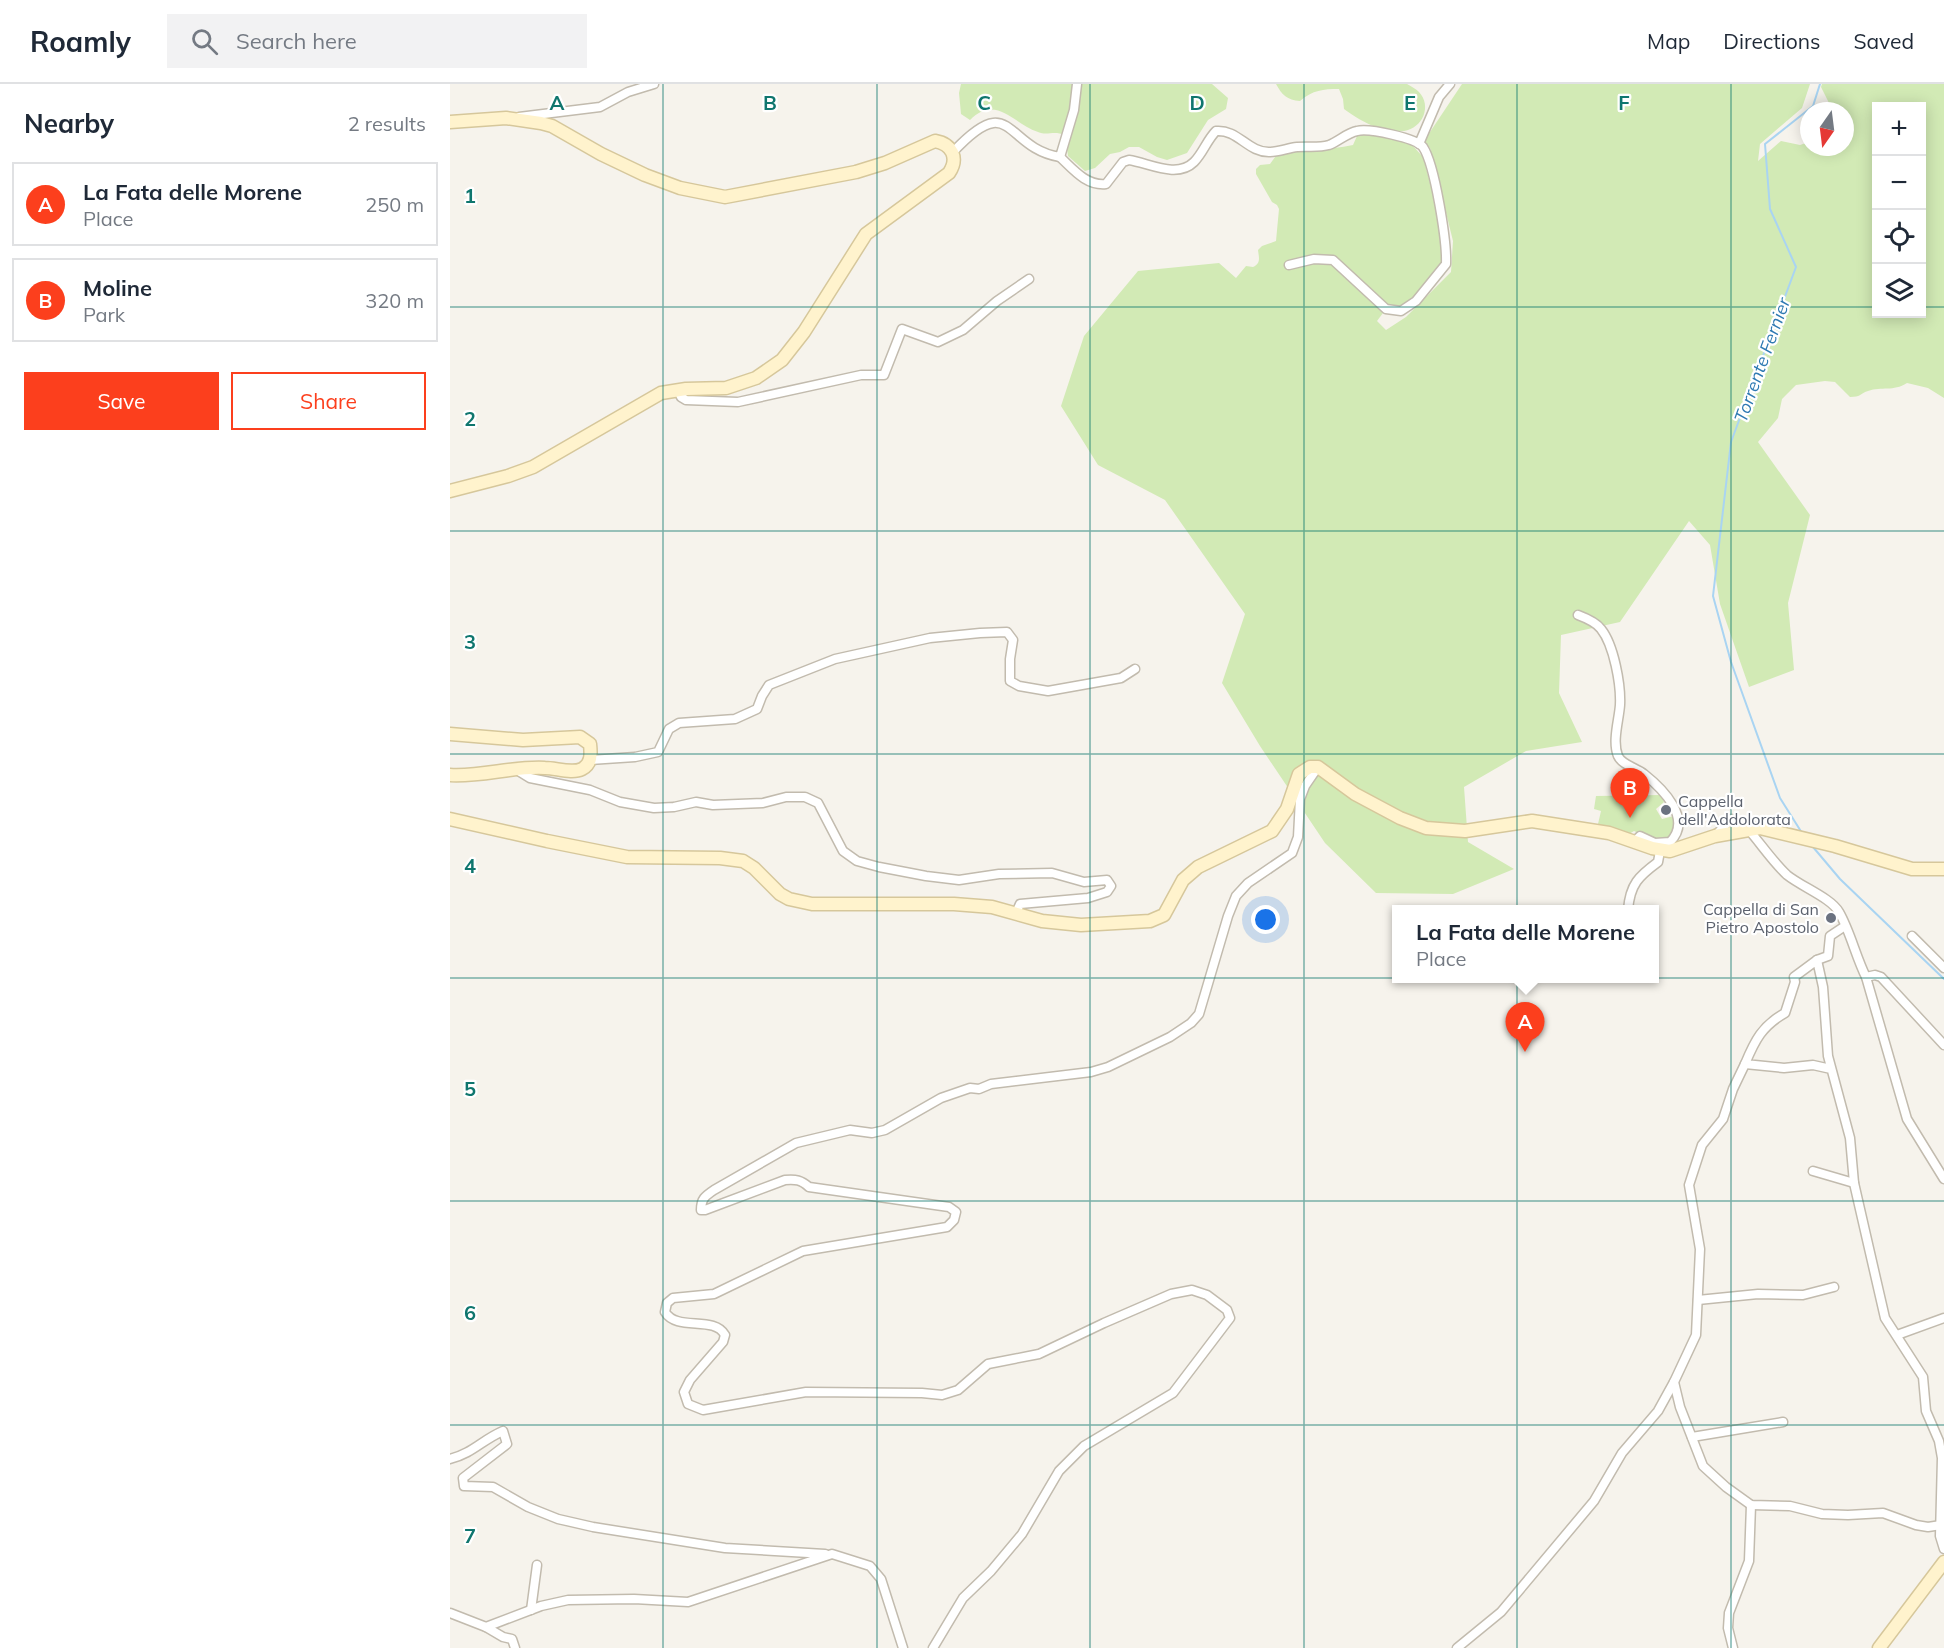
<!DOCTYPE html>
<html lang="en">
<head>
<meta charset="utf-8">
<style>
  :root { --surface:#fff; --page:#f2f2f3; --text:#1f2937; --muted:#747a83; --line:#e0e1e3; --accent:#fc3f1d }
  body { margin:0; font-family:Mulish,sans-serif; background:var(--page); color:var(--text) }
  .controls { position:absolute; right:18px; top:18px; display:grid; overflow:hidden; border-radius:0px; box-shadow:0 3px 15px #0003 }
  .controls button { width:54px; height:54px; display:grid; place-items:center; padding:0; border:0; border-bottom:2px solid var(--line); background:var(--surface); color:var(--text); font:30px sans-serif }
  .compass { position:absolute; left:1350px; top:18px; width:54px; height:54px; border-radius:50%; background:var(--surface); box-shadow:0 3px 15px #0003; rotate:194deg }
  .you { position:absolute; left:816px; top:836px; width:21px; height:21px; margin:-15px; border:4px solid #fff; border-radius:50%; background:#1a73e8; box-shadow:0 0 0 9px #1a73e833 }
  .badge { display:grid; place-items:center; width:39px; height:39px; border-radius:50%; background:var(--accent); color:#fff; font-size:20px; font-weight:700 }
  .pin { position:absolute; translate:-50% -50px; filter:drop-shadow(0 2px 3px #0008) }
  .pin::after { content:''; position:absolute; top:32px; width:21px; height:18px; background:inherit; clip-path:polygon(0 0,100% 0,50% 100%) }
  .popup { position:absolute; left:942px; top:821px; width:267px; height:78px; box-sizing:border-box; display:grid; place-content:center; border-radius:0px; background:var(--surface); filter:drop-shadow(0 2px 4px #0005); font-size:20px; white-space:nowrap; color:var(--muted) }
  .popup b { font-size:22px; color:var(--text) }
  .popup::after { content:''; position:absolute; left:50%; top:100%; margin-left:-12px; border:12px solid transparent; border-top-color:var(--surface) }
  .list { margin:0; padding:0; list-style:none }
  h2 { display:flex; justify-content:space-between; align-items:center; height:78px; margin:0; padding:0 24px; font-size:26px }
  h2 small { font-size:20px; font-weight:400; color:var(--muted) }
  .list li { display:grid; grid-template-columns:39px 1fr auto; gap:18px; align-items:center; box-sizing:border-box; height:84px; margin:0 12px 12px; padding:0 12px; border:2px solid var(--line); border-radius:0px }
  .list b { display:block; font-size:22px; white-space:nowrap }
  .list p { margin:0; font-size:20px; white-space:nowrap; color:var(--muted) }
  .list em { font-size:20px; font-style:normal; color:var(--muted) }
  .actions { display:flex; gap:12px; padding:18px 24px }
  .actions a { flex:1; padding:14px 0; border:2px solid var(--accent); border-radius:0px; text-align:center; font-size:21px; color:var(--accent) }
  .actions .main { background:var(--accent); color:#fff }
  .icon { flex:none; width:33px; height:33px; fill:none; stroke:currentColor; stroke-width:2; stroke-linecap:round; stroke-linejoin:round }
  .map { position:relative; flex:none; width:1494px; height:1564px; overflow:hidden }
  header { display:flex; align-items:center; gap:36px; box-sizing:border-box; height:84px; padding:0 30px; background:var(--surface); border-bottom:2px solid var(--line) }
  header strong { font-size:28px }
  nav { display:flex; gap:33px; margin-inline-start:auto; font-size:21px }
  .search { width:420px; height:54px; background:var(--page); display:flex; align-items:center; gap:15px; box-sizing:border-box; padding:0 21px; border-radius:0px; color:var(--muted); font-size:22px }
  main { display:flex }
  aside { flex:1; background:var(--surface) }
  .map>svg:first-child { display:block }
  .green { fill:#d2eab5; fill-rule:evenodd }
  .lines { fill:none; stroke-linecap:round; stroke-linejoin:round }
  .stream { stroke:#a9d4f2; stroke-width:2 }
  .street-casing { stroke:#c2bbae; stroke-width:11 }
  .secondary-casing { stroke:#d6c79b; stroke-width:15 }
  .street { stroke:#fff; stroke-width:8 }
  .secondary { stroke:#fff3cd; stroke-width:12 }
  .grid { fill:none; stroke:#0f766e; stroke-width:1.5; stroke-opacity:0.55 }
  .worship-dot { fill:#6b7280; stroke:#fff; stroke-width:2 }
  .labels { text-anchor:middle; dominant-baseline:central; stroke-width:4.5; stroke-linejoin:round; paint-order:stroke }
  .worship-label { font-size:16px; fill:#5b616d; stroke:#fff; text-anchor:start }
  .water-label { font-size:18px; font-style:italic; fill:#2e7ab2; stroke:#fff }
  .grid-label { font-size:20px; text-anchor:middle; font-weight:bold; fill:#0f766e; stroke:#fff; stroke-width:4.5; stroke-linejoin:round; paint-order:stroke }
</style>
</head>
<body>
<header>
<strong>Roamly</strong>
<div class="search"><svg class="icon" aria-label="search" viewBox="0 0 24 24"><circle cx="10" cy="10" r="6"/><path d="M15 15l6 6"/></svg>Search here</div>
<nav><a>Map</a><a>Directions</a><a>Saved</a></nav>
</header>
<main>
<aside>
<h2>Nearby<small>2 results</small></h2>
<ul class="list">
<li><span class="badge">A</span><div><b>La Fata delle Morene</b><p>Place</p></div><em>250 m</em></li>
<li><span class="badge">B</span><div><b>Moline</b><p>Park</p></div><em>320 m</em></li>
</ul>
<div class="actions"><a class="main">Save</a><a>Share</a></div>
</aside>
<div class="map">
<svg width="1494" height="1564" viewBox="0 0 1494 1564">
  <rect width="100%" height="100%" fill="#f6f3ec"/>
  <!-- green -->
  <g class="green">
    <path d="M511,0H762L778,14L776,25L758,36L737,69L717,76L707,73L689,63H679L670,68L660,70L645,84L635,87L618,72L615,51C603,46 598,52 588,48C563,40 547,10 520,36L511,30L509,9Z"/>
    <path d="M826,0H957C961,2 966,5 969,8C982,22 973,44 954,47C933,50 910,37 894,25L893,15L889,5C873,5 863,6 850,17C837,16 832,11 826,0Z"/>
    <path d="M1012,0H1360L1352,24L1310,60L1308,77L1331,57L1350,61L1359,58V63H1395V27H1383L1371,3L1372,0H1494V314L1478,304L1457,299C1443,308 1432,302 1418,307C1409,310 1411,313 1400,313L1385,298L1375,297L1346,301L1332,315L1328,334L1308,358L1360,431L1338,519L1344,586L1299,603L1270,520L1260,461L1239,437L1170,538L1111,551L1109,609L1132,658L1076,667L1014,703L1018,758L1064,785L1003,810L926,809L875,759L810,662L772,599L795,530L715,416L648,381L611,322L634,252L688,187L769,179L786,194L796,182L803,183C811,179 809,174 808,166L812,162L826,157L829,125L827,121L822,118L806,90V85L810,81L820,80L828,69C853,64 878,67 903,61L907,52L917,49L955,57L963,62L973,73L986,121L993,179C971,205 966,218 933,229L927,237L936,246L956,233L1001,188L1003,157L980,64L974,57ZM1426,22H1472V230H1426Z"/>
    <polygon points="1211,711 1214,718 1206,725 1212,735 1224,732 1225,740 1218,754 1203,756 1184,747 1179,750 1148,740 1151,727 1144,725 1146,712"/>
  </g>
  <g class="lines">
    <!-- stream -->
    <g class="stream">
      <polyline points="1352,749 1330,714 1281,578 1263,512 1281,358 1346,183 1320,125 1315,60 1363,22 1370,0"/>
      <polyline points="1363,763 1390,795 1494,895"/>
    </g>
    <defs>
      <g id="street">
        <polyline points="69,33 150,23 178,8 204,0"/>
        <polyline points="969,60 989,13 1000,0"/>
        <path d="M503,68C563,4 554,64 610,73L624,26L627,0"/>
        <path d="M610,73C623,85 636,102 656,100L673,78L679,76C699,79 727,95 744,78C753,69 757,56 766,47C788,45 798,69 820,68C829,68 838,64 847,63C858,62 868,64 879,61C889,57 897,49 907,47C919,44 966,54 973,63C985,81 997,158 996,180L966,217L951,227L936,225L883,176L864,175L839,181"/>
        <polyline points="228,306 231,313 236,316 288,318 411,291 434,291 452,245 488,258 513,246 547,217 579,195"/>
        <path d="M1128,531C1136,534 1146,538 1151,545C1164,561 1171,601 1170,621C1169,636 1162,657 1168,672C1172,681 1187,684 1194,690C1213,705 1243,735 1220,758L1205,759L1190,752L1185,757"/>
        <polyline points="140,676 185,673 208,668 219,645 229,639 285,635 307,625 312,612 319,601 385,575 480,554 530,549 557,548 563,556 560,575 560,597 569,602 598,607 671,594 685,585"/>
        <polyline points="67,686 80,694 140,706 170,718 204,724 224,723 246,718 263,721 313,719 336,713 355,713 368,719 393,767 407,777 429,783 476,792 509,796 549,790 602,789 634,798 657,796 661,802 657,808 638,814 570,820 566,829"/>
        <path d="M1298,745C1311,760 1323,778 1337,791C1352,803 1381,814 1389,828C1400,847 1406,873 1416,893L1425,891L1431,893L1494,961"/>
        <polyline points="1265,752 1281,735"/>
        <path d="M1178,826C1180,800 1189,792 1208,778L1210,767"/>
        <polyline points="1462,852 1494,884"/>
        <polyline points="1367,876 1378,872 1380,852 1395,842"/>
        <polyline points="1416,893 1457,1035 1494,1095"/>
        <polyline points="1295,980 1283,1005 1273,1035 1252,1061 1239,1101 1250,1165 1246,1251 1224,1298 1230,1323 1253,1382 1276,1403 1301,1421 1340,1422 1372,1430 1398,1431 1433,1429 1466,1441 1478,1443 1491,1441"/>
        <path d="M1381,985L1363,981L1334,984L1295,980C1305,956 1312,942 1335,929L1345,898L1344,893L1367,876L1373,903L1378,972L1400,1054L1404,1099L1435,1234L1473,1293L1476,1327L1489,1357L1492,1374L1490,1452L1494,1465"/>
        <polyline points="1363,1087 1404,1099"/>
        <polyline points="1248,1216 1308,1210 1353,1211 1384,1203"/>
        <polyline points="1447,1251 1494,1234"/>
        <polyline points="1242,1353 1333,1338"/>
        <path d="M0,1375C23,1369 32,1356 53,1347L57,1360L13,1394L14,1402L43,1403L78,1423L108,1435L143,1443L275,1464L375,1470"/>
        <polyline points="81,1526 87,1481"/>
        <polyline points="0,1529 36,1543 91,1522 118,1516 184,1515 238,1518 382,1470 420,1482 431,1495 453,1564"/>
        <polyline points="36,1543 53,1553 62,1555 65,1564"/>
        <path d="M483,1564L513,1514L541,1487L572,1450L609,1387L634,1362L723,1309L780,1234L777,1226L757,1211L742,1206L721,1210L654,1239L589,1270L538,1280L508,1306L492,1311L472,1309L356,1308L253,1326L238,1320L234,1308L240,1296L273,1258L275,1251C264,1231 227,1248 215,1228L217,1219L223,1214L264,1210L353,1167L497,1143L504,1136L506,1128L499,1123L359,1103C351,1096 346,1095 335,1096L255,1126H251C251,1115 255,1112 264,1106L346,1059L400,1046L422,1049L435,1046L491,1014L520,1004L529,1005L541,1000L641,988L658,983L720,953L741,939L749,930L778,832L786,812L798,799L842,769L848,753L850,715L855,702L868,683"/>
        <polyline points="1007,1564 1051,1528 1144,1417 1172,1369 1208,1327 1224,1298"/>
        <polyline points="1283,1564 1278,1544 1279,1529 1299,1477 1301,1421"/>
      </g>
      <g id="secondary">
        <path d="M0,38L56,34L91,39L102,42L151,70L195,91L230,104L275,113L406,88L435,79L485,57C502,60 509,74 499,89L416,150L354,248L332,276L306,294L276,304L236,305L211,309L83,383L58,392L0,407"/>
        <path d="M0,650L73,656L130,653L140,660C141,669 142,680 132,685C122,690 106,684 95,684C63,682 32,693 0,691"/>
        <polyline points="0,735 97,757 177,773 270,774 293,777 304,784 330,810 339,815 362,820 504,820 542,823 592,837 631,841 700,837 714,831 733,796 748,783 822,747 837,725 849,690 860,683 868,683 905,710 950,734 976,744 1015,747 1082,737 1159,749 1202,764 1220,767 1265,752 1310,744 1385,762 1462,785 1494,785"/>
        <polyline points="1429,1564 1494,1478"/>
      </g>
    </defs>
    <!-- street casing -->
    <use href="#street" class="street-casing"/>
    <!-- secondary casing -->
    <use href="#secondary" class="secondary-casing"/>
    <!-- street -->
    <use href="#street" class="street"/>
    <!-- secondary -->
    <use href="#secondary" class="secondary"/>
  </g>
  <!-- grid -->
  <path class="grid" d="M213,0V1564M427,0V1564M640,0V1564M854,0V1564M1067,0V1564M1281,0V1564M0,223H1426M1472,223H1494M0,447H1494M0,670H1494M0,894H1494M0,1117H1494M0,1341H1494"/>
  <!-- markers -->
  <g class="worship-dot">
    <circle cx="1216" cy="726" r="6"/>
    <circle cx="1381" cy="834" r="6"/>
  </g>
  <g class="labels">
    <!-- worship labels -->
    <g class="worship-label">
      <text x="1228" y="717">Cappella<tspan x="1228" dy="18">dell'Addolorata</tspan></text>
      <text x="1369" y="825" text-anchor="end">Cappella di San<tspan x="1369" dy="18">Pietro Apostolo</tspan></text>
    </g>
    <!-- water labels -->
    <g class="water-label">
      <text transform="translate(1312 276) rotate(-70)">Torrente Fernier</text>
    </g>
  </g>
  <g class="grid-label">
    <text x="107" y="26">A</text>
    <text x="320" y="26">B</text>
    <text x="534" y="26">C</text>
    <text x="747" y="26">D</text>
    <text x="960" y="26">E</text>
    <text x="1174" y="26">F</text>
    <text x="20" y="119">1</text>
    <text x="20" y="342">2</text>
    <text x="20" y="565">3</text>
    <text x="20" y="789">4</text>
    <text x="20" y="1012">5</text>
    <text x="20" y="1236">6</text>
    <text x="20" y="1459">7</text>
  </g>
</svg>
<div class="controls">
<button>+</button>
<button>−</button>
<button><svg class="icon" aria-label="locate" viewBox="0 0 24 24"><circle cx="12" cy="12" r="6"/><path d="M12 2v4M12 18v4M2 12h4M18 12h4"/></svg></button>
<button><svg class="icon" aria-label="layers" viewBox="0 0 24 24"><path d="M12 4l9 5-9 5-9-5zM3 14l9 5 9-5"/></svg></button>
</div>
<svg class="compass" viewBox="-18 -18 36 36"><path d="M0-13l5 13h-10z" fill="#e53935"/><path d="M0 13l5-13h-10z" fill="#747a83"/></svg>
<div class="you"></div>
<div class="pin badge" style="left:1075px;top:968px">A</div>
<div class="popup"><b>La Fata delle Morene</b>Place</div>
<div class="pin badge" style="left:1180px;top:734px">B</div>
</div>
</main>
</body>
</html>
